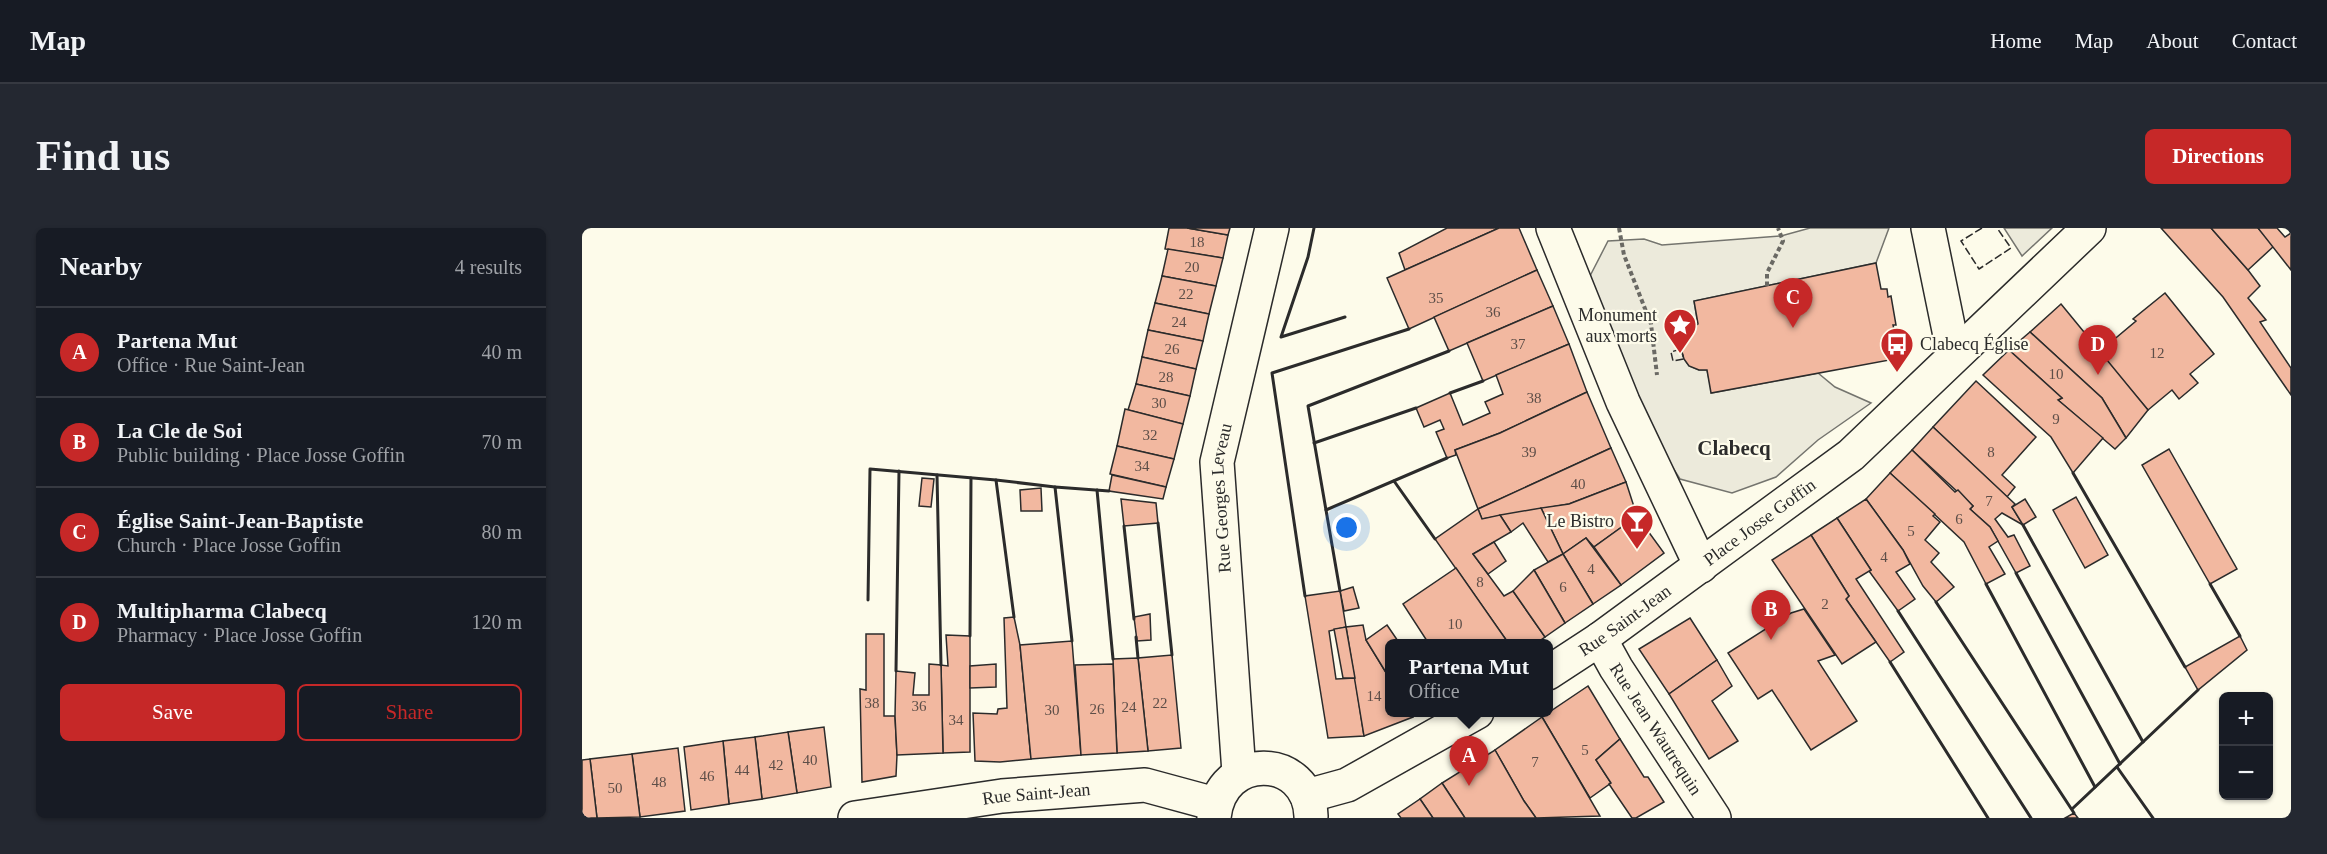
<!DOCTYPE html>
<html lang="en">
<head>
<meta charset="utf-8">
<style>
  :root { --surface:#171b24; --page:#242831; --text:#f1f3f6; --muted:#9ea1a6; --line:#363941; --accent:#c62828 }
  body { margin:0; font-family:Georgia,serif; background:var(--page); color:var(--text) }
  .controls { position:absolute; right:18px; bottom:18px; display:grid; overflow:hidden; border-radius:9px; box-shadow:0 2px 4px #0004 }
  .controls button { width:54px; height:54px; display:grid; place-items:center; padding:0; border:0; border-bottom:2px solid var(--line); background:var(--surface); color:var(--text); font:30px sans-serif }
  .you { position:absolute; left:765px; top:300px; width:21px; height:21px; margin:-15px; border:4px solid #fff; border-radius:50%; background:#1a73e8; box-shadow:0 0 0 9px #1a73e833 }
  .badge { display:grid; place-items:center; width:39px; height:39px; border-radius:50%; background:var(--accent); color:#fff; font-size:20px; font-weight:700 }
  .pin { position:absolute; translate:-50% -50px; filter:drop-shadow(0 2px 3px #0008) }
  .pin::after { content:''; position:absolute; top:32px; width:21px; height:18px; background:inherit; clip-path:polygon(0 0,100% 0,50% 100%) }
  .popup { position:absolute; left:803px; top:411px; width:168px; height:78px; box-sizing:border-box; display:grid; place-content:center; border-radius:9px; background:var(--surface); filter:drop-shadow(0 2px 4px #0005); font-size:20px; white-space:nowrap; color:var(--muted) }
  .popup b { font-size:22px; color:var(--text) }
  .popup::after { content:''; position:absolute; left:50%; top:100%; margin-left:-12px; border:12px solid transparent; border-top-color:var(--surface) }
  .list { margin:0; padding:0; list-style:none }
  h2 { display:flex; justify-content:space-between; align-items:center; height:78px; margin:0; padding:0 24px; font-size:26px }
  h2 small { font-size:20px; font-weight:400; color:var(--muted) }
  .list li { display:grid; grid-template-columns:39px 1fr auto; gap:18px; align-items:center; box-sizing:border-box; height:90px; padding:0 24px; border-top:2px solid var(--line) }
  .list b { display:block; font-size:22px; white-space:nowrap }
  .list p { margin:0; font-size:20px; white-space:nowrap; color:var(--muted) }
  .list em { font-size:20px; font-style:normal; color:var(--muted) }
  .actions { display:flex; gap:12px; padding:18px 24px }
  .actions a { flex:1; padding:14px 0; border:2px solid var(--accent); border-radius:9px; text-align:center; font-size:21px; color:var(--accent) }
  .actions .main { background:var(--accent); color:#fff }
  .map { position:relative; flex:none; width:1709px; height:590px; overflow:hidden; border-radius:9px }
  header { display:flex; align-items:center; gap:36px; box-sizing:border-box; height:84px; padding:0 30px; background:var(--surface); border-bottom:2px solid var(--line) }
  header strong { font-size:28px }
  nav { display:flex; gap:33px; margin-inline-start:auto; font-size:21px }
  .intro { display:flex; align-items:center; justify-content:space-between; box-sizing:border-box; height:144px; padding:0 36px }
  h1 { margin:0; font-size:42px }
  .button { padding:15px 27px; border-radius:9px; background:var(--accent); color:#fff; font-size:21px; font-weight:700 }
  main { display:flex; gap:36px; padding:0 36px }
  aside { flex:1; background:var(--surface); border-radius:9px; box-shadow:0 2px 4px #0004 }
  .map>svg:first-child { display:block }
  .parking { fill:#eceadb; stroke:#74746e; stroke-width:1.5 }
  .building { fill:#f2b8a0; stroke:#2b2b2b; stroke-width:1.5 }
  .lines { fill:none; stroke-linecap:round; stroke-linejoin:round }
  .street-casing { stroke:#2b2b2b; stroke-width:36 }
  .secondary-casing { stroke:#2b2b2b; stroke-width:36 }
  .path { stroke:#6a6964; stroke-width:4; stroke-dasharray:4.5 3; stroke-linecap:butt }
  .street { stroke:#fdfbea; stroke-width:33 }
  .secondary { stroke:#fdfbea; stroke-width:33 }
  .fence { stroke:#2b2b2b; stroke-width:1.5; stroke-dasharray:8 3; stroke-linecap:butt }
  .wall { stroke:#2b2b2b; stroke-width:3 }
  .labels { text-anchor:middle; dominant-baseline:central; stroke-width:4.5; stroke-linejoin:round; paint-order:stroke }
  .number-label { font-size:15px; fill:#5d4e48 }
  .poi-label { font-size:18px; fill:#2b2b2b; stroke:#fdfbea; text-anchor:end }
  .street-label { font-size:18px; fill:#2b2b2b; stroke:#fdfbea }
  .quarter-label { font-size:21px; font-weight:bold; fill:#2b2b2b; stroke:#fdfbea }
</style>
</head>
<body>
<header>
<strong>Map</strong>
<nav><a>Home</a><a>Map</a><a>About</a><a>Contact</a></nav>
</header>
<div class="intro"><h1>Find us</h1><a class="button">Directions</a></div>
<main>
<aside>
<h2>Nearby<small>4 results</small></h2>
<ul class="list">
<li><span class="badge">A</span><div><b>Partena Mut</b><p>Office · Rue Saint-Jean</p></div><em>40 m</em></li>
<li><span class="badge">B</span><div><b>La Cle de Soi</b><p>Public building · Place Josse Goffin</p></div><em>70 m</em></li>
<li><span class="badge">C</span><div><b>Église Saint-Jean-Baptiste</b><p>Church · Place Josse Goffin</p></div><em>80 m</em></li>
<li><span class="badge">D</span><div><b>Multipharma Clabecq</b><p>Pharmacy · Place Josse Goffin</p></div><em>120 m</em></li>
</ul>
<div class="actions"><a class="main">Save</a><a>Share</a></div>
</aside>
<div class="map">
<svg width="1709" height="590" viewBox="0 0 1709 590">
  <rect width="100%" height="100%" fill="#fdfbea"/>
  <!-- parking -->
  <g class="parking">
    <polygon points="1228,0 1307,0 1294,35 1112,73 1116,96 1107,103 1101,112 1099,121 1102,131 1107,138 1117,142 1125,142 1130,165 1236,145 1253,159 1289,175 1236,212 1194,249 1150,265 1098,251 1082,226 1038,144 1008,48 1026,13 1062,11 1080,17 1199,8"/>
    <polygon points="1422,0 1470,0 1440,28"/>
  </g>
  <!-- building -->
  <g class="building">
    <polygon points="587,0 605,0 646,7 641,30 583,21"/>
    <polygon points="605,0 648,0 646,7"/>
    <polygon points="865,0 917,0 823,42 817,25"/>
    <polygon points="917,0 937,0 955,42 827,101 805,50"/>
    <polygon points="1579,0 1629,0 1666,42 1678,58 1666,70 1684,92 1678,94 1709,140 1709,167 1641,69"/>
    <polygon points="1629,0 1676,0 1692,18 1666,42"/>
    <polygon points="1676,0 1695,0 1703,9 1709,5 1709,42"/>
    <polygon points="586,21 641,30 634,58 580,48"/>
    <polygon points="1294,35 1299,61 1305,61 1306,69 1309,68 1314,97 1311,97 1313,106 1307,107 1313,131 1129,165 1125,142 1117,142 1107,138 1102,131 1099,121 1101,112 1107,102 1116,96 1112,73"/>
    <polygon points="955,42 971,78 867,123 852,89"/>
    <polygon points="580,48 634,58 627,86 573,75"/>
    <polygon points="1583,65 1632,126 1608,146 1616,155 1597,171 1590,162 1566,182 1517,124 1554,93 1551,91"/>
    <polygon points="573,75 627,86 621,113 566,102"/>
    <polygon points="1479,76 1566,182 1544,210 1520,170 1448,104"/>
    <polygon points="971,78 987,116 901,153 885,115"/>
    <polygon points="566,102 621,113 614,141 560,129"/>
    <polygon points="1448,104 1520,170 1544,210 1533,221 1476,172 1480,170 1427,122"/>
    <polygon points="987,116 1005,164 918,205 873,222 874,227 865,230 854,204 862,201 858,192 842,199 834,180 868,165 881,197 908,185 903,174 921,166 914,147"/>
    <polygon points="1427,122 1480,170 1476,172 1521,210 1491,245 1469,209 1401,147"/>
    <polygon points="560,129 614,141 608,168 554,156"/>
    <polygon points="1394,153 1454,209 1420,247 1433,259 1425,269 1351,199"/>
    <polygon points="554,156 608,168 601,196 546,182"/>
    <polygon points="1005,164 1029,220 896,281 873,222 918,205"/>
    <polygon points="543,181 601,196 592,231 535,218"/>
    <polygon points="1351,199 1433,276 1430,279 1441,297 1420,285 1413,291 1426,309 1432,307 1448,338 1434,345 1408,299 1388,281 1391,278 1330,222"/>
    <polygon points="535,218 592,231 584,259 528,246"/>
    <polygon points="1029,220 1044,254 987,276 900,291 896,281"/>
    <polygon points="1587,221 1655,341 1628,356 1560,237"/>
    <polygon points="1330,222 1373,264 1376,262 1391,278 1388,281 1408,299 1416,313 1407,319 1423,346 1404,356 1382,314 1308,245"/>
    <polygon points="1308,245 1353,286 1351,288 1358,294 1343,312 1357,325 1349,334 1372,359 1354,374 1341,358 1321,322 1284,271"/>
    <polygon points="530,247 584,259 581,271 527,263"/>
    <polygon points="340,250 352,251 349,279 337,278"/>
    <polygon points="1044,254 1055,288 1012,319 1004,310 981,326 959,280 987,276"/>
    <polygon points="459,260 460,283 439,283 438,262"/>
    <polygon points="1494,269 1526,327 1503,340 1471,282"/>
    <polygon points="539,271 574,275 576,295 542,298"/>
    <polygon points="1284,271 1321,322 1328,336 1314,344 1333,371 1316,383 1287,343 1289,342 1255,290"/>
    <polygon points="1443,271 1454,289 1441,297 1430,279"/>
    <polygon points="959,280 981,326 966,334 941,295 929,304 918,287"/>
    <polygon points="896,281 900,291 918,287 929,304 891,326 922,368 931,363 963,409 953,416 927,416 853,311"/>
    <polygon points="1055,288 1082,325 1039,357 1012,319"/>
    <polygon points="1255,290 1289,342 1274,351 1322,424 1308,434 1264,371 1267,368 1229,307"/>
    <polygon points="1229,307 1267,368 1264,371 1294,414 1260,436 1190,332"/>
    <polygon points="1004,310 1039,357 1011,376 981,326"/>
    <polygon points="912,314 924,333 906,346 891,326"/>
    <polygon points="981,326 1011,376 983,395 952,342"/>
    <polygon points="874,340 927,416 847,416 821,376"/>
    <polygon points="952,342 983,395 963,409 931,363"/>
    <polygon points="771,359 777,380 762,383 758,363"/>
    <polygon points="758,363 764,399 747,403 754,451 773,450 782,508 746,510 723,368"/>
    <polygon points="1222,381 1253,427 1236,433 1275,493 1229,522 1190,462 1176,471 1146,425 1209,385"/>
    <polygon points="568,386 569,412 555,413 552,389"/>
    <polygon points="432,389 438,417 449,531 418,534 393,533 391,485 415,486 416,481 425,480 422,390"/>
    <polygon points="1108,390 1135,432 1087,466 1057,421"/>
    <polygon points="781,397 784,412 808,451 808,484 828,484 831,489 782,508 764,399"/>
    <polygon points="805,397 818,416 808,416 808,451 784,412"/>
    <polygon points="764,399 773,450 761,450 752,401"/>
    <polygon points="284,406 302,406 302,488 313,488 315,527 314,548 280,554 278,461 284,462"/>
    <polygon points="364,407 388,408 388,524 361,525 359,437 366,438"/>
    <polygon points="1658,408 1665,422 1616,462 1603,439"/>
    <polygon points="490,413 499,527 449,531 438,417"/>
    <polygon points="590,427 599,520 566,523 556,430"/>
    <polygon points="556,430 566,523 535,525 531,431"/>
    <polygon points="1135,432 1150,458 1130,473 1156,513 1127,531 1087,466"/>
    <polygon points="347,436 359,437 361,525 315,527 313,488 314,443 333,445 331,467 347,467"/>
    <polygon points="414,436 414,459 388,460 388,438"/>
    <polygon points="531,436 535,525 499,527 493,437"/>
    <polygon points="1006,458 1038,511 1014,532 1029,555 1008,570 960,489"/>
    <polygon points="960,489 993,545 1018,588 954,590 942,573 913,522"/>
    <polygon points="242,499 249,559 215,565 206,504"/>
    <polygon points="206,504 215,565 180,571 173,509"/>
    <polygon points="173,509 180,571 147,576 141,513"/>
    <polygon points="1038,511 1062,549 1066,549 1082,574 1054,590 1050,590 1033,565 1027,556 1029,555 1014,532"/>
    <polygon points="141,513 147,576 109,582 102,519"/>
    <polygon points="96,520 103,583 58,589 50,526"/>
    <polygon points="913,522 942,573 954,590 883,590 860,555"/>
    <polygon points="50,526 58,589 15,590 8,531"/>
    <polygon points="8,531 15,590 0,590 0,532"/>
    <polygon points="860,555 883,590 851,590 838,571"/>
    <polygon points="838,571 851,590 819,590 816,586"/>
    <polygon points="1492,585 1496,590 1483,590"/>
  </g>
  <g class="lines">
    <defs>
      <g id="street">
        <polyline points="971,0 1041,174 1119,338"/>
        <polyline points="1346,0 1372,127"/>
        <path id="s1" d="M1018,411L1034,440L1132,590"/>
        <path id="s2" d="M657,545L635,234L690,0"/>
        <path id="s3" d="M273,590L420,568L563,557L633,576"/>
      </g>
      <g id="secondary">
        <path id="s4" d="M966,445L1018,411L1269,227L1507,0"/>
        <polyline points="725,568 765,557 895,484"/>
        <path d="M632,590C638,522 727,526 729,588"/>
      </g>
    </defs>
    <!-- street casing -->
    <use href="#street" class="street-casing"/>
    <!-- secondary casing -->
    <use href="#secondary" class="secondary-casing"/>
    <!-- path -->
    <g class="path">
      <polyline points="1037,0 1042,27 1069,96 1075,147"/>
      <polyline points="1185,58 1185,45 1201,13 1196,0"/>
    </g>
    <!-- street -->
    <use href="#street" class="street"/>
    <!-- secondary -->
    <use href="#secondary" class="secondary"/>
    <!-- fence -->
    <g class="fence">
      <polyline points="1400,0 1379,13 1397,41 1429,20 1415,0"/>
      <polygon points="1099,121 1102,131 1091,133 1089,124"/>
    </g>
    <!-- wall -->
    <g class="wall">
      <polyline points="732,0 726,29 699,109 763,89"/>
      <polyline points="868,165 901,153"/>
      <polyline points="732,215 834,180"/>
      <polyline points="1491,245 1603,439"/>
      <polyline points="355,247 359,437"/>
      <polyline points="812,253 853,311"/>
      <polyline points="515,262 531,431"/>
      <polyline points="744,282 865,230"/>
      <polyline points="576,295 590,427"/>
      <polyline points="1441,297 1561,514"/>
      <polyline points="542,298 552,391"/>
      <polyline points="1434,345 1538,536"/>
      <polyline points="1404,356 1513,559"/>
      <polyline points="1628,356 1658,408"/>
      <polyline points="758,363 726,178 867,123"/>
      <polyline points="723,368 690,145 827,101"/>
      <polyline points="286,372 288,241 414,252"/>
      <polyline points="1354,374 1492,585"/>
      <polyline points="1316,383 1449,590"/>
      <polyline points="432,389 414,252 473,259"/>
      <polyline points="388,408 389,250"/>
      <polyline points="554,409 556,430"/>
      <polyline points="490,413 473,259 527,263"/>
      <polyline points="1308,434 1406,590"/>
      <polyline points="314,443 317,243"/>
      <polyline points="1535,539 1571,590"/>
      <polyline points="1490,581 1616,462"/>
    </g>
  </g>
  <!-- icons -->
  <defs>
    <symbol id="sight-pin" viewBox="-11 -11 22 30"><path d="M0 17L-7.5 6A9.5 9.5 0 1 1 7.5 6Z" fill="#c62828" stroke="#fdfbea"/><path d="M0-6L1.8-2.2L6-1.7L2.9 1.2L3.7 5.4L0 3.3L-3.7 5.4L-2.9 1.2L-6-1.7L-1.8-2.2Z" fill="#fff"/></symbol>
    <symbol id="bus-pin" viewBox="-11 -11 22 30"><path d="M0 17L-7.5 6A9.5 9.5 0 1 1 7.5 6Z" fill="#c62828" stroke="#fdfbea"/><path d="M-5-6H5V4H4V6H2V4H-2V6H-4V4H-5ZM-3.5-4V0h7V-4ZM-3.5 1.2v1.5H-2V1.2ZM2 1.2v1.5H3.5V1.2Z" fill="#fff"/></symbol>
    <symbol id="bar-pin" viewBox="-11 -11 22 30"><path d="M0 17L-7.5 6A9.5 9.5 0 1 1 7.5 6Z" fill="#c62828" stroke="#fdfbea"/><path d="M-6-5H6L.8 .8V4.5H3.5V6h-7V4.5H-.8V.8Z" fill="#fff"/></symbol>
  </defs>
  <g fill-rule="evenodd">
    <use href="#sight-pin" x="1079" y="78" width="38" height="52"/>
    <use href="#bus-pin" x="1296" y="97" width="38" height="52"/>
    <use href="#bar-pin" x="1036" y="274" width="38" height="52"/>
  </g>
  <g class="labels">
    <!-- number labels -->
    <g class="number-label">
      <text x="615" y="14">18</text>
      <text x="610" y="39">20</text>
      <text x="604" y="66">22</text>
      <text x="854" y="70">35</text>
      <text x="911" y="84">36</text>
      <text x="597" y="94">24</text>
      <text x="936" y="116">37</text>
      <text x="590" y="121">26</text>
      <text x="1575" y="125">12</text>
      <text x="1474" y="146">10</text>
      <text x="584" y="149">28</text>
      <text x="952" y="170">38</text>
      <text x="577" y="175">30</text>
      <text x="1474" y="191">9</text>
      <text x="568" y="207">32</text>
      <text x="947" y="224">39</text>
      <text x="1409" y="224">8</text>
      <text x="560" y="238">34</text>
      <text x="996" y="256">40</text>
      <text x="1407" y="273">7</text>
      <text x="1377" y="291">6</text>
      <text x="1329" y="303">5</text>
      <text x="1302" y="329">4</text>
      <text x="1009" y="341">4</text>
      <text x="898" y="354">8</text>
      <text x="981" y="359">6</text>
      <text x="1243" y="376">2</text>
      <text x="873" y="396">10</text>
      <text x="792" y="468">14</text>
      <text x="290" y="475">38</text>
      <text x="578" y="475">22</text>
      <text x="337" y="478">36</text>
      <text x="547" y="479">24</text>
      <text x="515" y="481">26</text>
      <text x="470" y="482">30</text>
      <text x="374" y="492">34</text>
      <text x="1003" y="522">5</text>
      <text x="228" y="532">40</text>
      <text x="953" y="534">7</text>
      <text x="194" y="537">42</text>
      <text x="160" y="542">44</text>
      <text x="125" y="548">46</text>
      <text x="77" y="554">48</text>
      <text x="33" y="560">50</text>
    </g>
    <!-- poi labels -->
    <g class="poi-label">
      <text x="1075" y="87">Monument<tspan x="1075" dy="21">aux morts</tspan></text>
      <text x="1338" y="116" text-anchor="start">Clabecq Église</text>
      <text x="1032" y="293">Le Bistro</text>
    </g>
    <!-- street labels -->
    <g class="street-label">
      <text stroke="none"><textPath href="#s2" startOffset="276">Rue Georges Leveau</textPath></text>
      <text stroke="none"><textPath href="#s4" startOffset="260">Place Josse Goffin</textPath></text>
      <text stroke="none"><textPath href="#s4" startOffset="93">Rue Saint-Jean</textPath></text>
      <text stroke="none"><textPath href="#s1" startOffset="106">Rue Jean Wautrequin</textPath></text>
      <text stroke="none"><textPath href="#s3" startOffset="183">Rue Saint-Jean</textPath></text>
    </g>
    <!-- quarter labels -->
    <g class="quarter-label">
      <text x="1152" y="220">Clabecq</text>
    </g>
  </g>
</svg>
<div class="controls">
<button>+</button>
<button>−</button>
</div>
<div class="you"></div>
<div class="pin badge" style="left:887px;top:558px">A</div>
<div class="popup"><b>Partena Mut</b>Office</div>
<div class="pin badge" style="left:1189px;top:412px">B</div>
<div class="pin badge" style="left:1211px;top:100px">C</div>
<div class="pin badge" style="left:1516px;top:147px">D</div>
</div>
</main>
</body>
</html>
